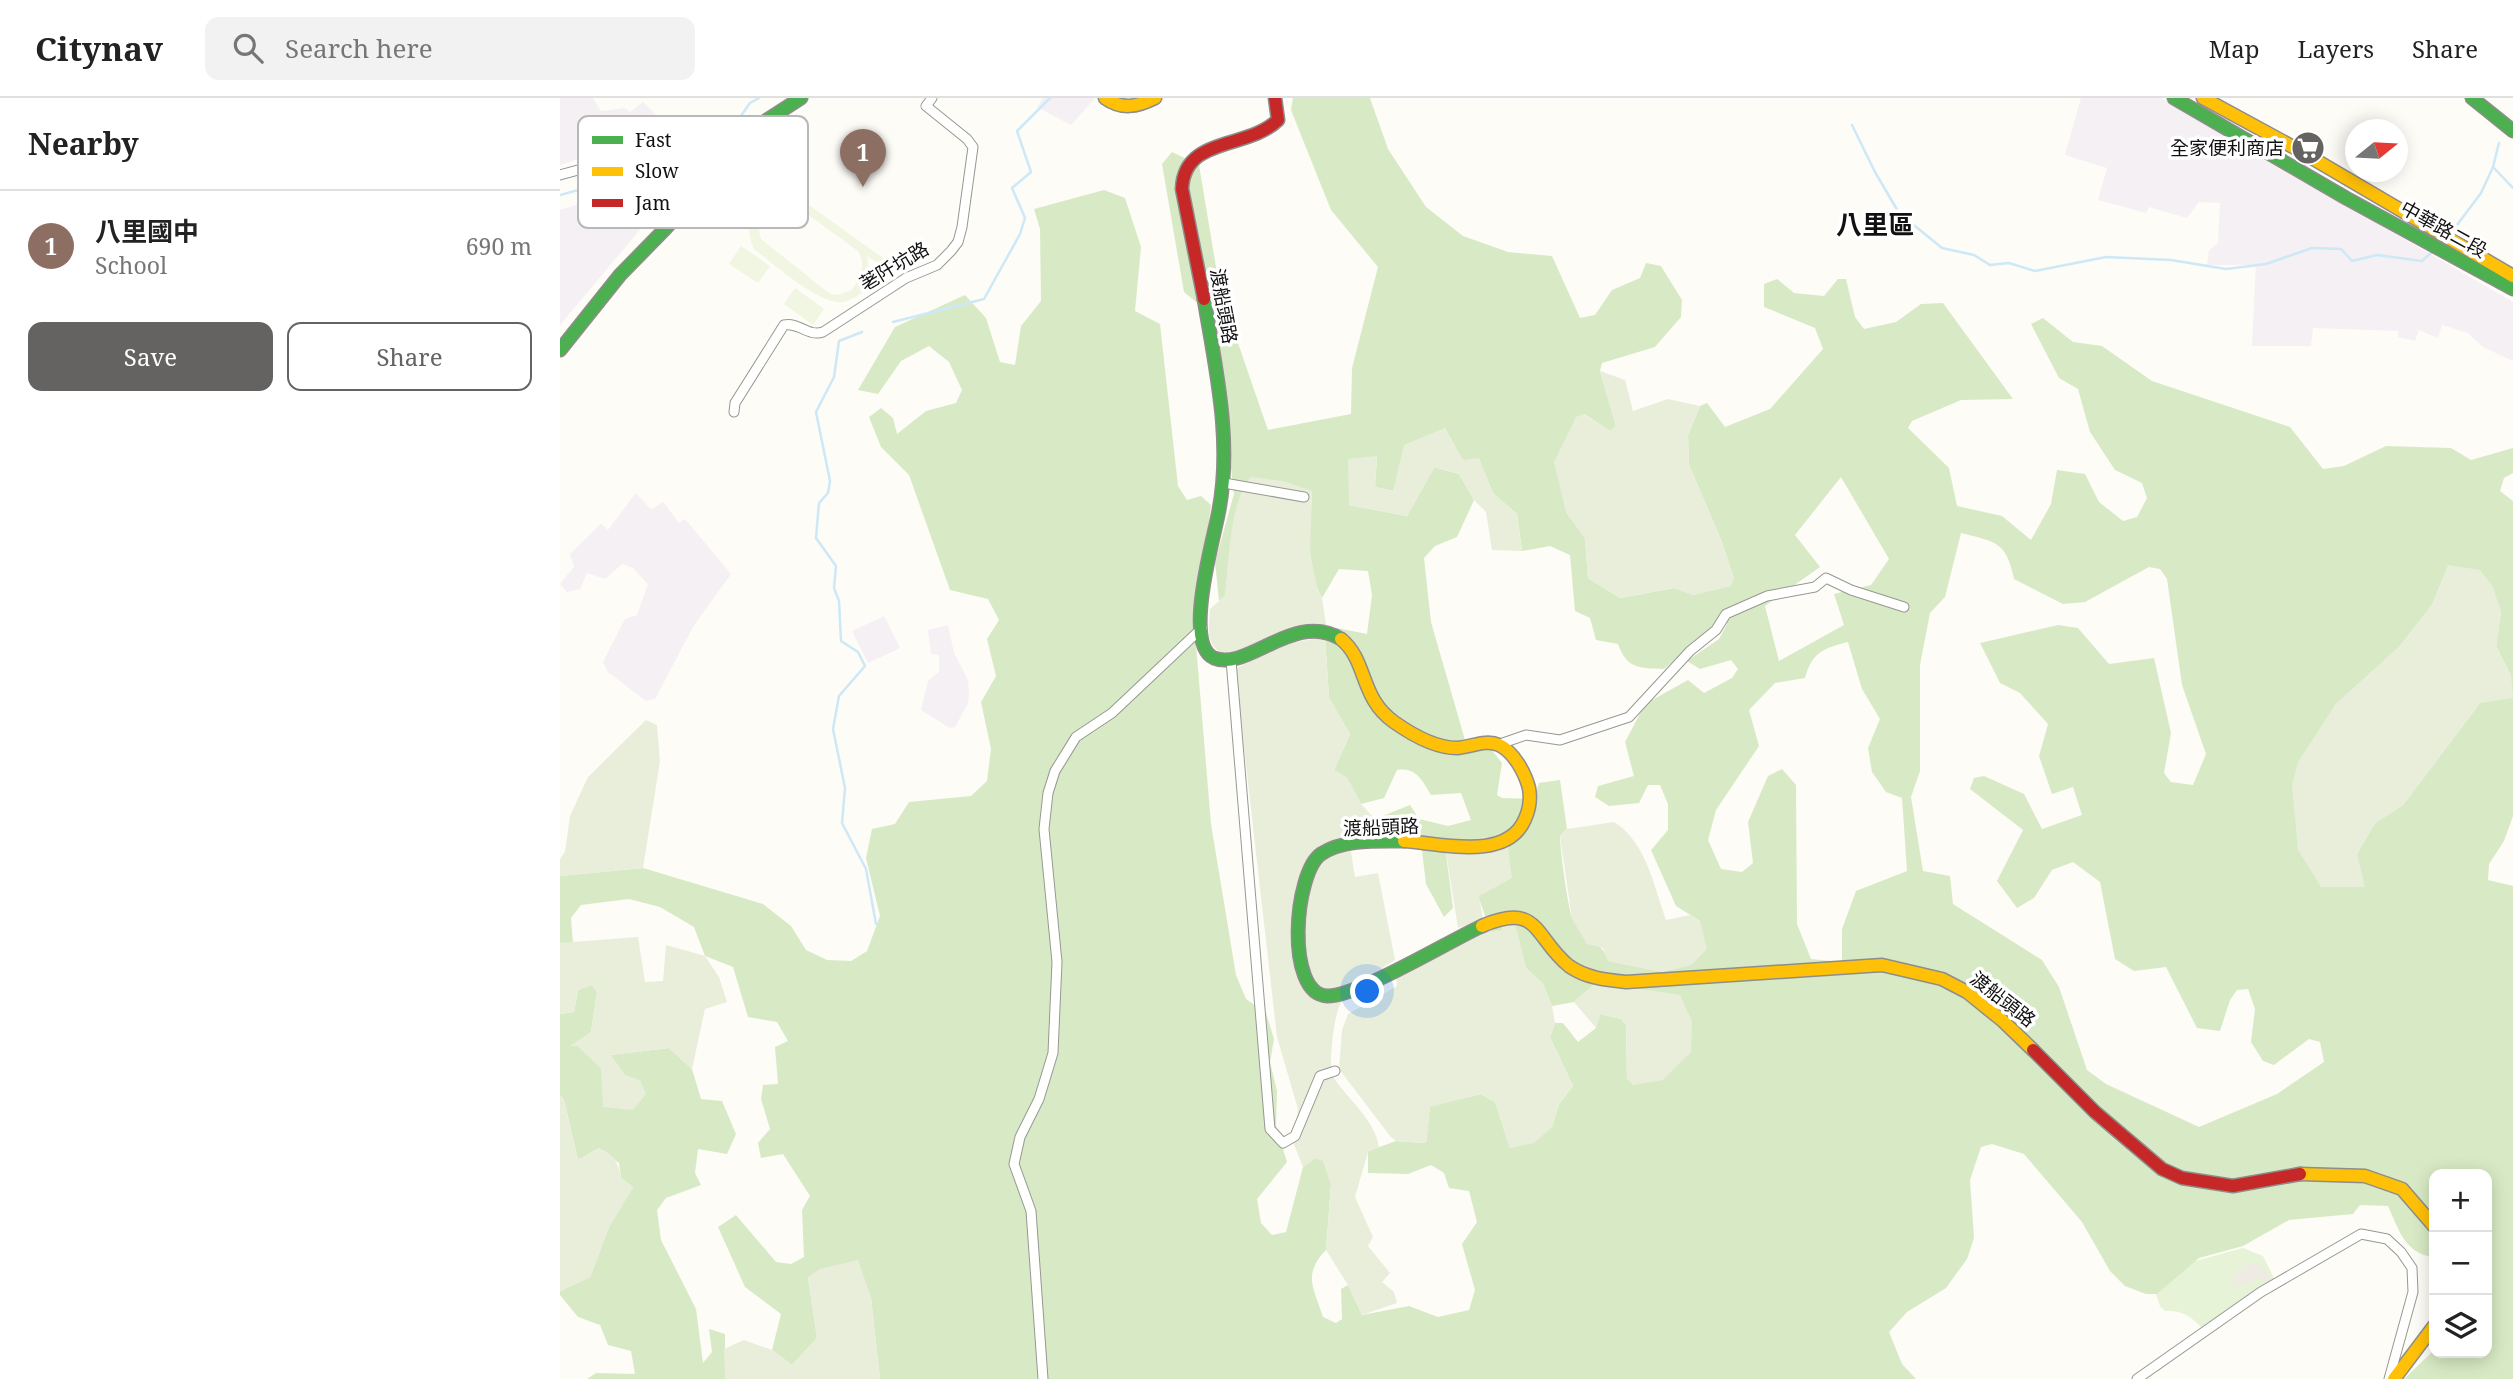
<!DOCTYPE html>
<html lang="en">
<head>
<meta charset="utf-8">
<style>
  :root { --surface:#fff; --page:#f2f2f2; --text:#222; --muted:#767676; --line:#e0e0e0; --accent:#646362 }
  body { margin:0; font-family:"Noto Serif","Noto Sans TC",serif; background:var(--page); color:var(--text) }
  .controls { position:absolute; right:21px; bottom:21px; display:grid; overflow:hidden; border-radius:14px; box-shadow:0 4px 18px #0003 }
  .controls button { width:63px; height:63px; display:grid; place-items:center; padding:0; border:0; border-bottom:2px solid var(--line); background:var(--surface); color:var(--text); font:35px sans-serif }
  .compass { position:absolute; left:1785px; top:21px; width:63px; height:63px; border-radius:50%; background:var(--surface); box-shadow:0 4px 18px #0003; rotate:72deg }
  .you { position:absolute; left:808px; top:894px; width:24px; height:24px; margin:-18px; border:5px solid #fff; border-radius:50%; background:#1a73e8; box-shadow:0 0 0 10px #1a73e833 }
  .badge { display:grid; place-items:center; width:46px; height:46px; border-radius:50%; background:var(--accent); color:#fff; font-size:23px; font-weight:700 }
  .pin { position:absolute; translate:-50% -58px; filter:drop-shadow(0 2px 4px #0008) }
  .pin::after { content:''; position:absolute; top:37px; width:24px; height:21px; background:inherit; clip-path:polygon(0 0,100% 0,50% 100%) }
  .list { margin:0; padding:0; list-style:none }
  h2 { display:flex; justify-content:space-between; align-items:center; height:91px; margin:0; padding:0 28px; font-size:30px }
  h2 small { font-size:23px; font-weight:400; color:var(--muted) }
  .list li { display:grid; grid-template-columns:46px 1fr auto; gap:21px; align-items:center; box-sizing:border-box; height:112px; padding:0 28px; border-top:2px solid var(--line) }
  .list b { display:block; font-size:26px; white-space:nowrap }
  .list p { margin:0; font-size:23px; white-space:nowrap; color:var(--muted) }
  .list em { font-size:23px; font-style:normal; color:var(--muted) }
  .actions { display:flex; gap:14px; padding:21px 28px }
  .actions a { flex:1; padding:16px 0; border:2px solid var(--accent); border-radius:14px; text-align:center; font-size:24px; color:var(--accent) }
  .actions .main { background:var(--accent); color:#fff }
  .icon { flex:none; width:38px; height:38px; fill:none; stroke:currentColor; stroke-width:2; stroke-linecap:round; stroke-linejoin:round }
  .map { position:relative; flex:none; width:1953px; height:1281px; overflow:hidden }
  header { display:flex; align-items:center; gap:42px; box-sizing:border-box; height:98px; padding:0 35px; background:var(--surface); border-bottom:2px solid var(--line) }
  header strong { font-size:33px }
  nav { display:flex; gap:38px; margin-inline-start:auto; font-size:24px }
  .search { width:490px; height:63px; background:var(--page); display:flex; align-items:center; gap:18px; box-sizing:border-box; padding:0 24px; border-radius:14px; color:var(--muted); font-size:26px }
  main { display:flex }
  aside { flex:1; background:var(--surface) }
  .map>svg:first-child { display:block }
  .industrial { fill:#f5f0f3 }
  .green { fill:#e7f3d7 }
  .forest { fill:#d8eac5; fill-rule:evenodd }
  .cemetery { fill:#e9eedb }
  .pitch { fill:#f0f6e1; fill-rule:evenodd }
  .plaza { fill:#edebe2 }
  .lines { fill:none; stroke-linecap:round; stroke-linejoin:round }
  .stream { stroke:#cde8f7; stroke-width:2.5 }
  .street-casing { stroke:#979795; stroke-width:11 }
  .fast-casing { stroke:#8e8d8b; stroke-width:15 }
  .slow-casing { stroke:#8e8d8b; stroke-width:15 }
  .jam-casing { stroke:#8e8d8b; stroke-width:15 }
  .street { stroke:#fffffe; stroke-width:9 }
  .fast { stroke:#4caf50; stroke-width:12 }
  .slow { stroke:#ffc107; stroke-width:12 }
  .jam { stroke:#c62828; stroke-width:12 }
  .labels { text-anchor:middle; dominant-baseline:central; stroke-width:7; stroke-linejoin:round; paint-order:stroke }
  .poi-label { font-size:19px; fill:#111; stroke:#fff; text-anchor:end }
  .street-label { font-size:19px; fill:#111; stroke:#fff }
  .district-label { font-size:26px; font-weight:bold; fill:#111; stroke:#fff }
  .key { fill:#fff; stroke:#b8b8b8; stroke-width:2 }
  .key-label { font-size:19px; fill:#111 }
</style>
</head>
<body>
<header>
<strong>Citynav</strong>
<div class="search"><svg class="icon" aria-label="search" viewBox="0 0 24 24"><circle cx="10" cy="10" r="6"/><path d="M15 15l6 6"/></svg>Search here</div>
<nav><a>Map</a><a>Layers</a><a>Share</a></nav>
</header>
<main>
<aside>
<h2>Nearby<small></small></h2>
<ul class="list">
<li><span class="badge" style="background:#8d6e63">1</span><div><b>八里國中</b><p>School</p></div><em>690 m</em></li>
</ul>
<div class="actions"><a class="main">Save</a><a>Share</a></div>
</aside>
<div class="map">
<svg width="1953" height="1281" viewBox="0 0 1953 1281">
  <rect width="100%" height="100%" fill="#fdfcf7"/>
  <!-- industrial -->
  <g class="industrial">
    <polygon points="0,0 33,0 41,13 65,10 70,14 83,4 99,20 56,49 0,67"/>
    <polygon points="483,0 535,0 511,27 477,9"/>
    <polygon points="1521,0 1601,0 1953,204 1953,263 1923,249 1908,235 1882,227 1878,240 1859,232 1855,243 1838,239 1838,233 1753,230 1751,248 1692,248 1696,167 1647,167 1649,152 1658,145 1660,105 1639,104 1627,120 1589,109 1586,115 1538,102 1547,70 1505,57"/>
    <polygon points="52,92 80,101 107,99 0,227 0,112 36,101"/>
    <polygon points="76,395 91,412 103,404 119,425 125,421 171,476 134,527 95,601 86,603 48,574 43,564 65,521 77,517 88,486 73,470 62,466 45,481 27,475 20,491 7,494 0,486 14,469 10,456 41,426 48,432"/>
    <polygon points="324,518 340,550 308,565 292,533"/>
    <polygon points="388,527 394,555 408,582 409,595 408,605 395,629 390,630 361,612 368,583 379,574 379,557 371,556 368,532"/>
  </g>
  <!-- green -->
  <path class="green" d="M1683,1150L1703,1158L1715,1182L1641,1229C1630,1217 1621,1212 1605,1213L1600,1208L1595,1194L1624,1166Z"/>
  <!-- forest -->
  <g class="forest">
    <path d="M733,0H810L828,51L866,109L903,138L948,154L992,158L1020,220L1035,217L1052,192L1080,180L1086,165L1101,168L1122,202L1121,219L1095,249L1042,265L1040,273L1056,328L1050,333L1024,316L1006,414L1025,440L1028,480L1060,500L1114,490L1134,497L1174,481L1162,444L1129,367L1128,337L1140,308L1147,305L1165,329L1210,311L1263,251L1255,230L1204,209V186L1217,181L1234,195L1264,198L1278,181H1286L1295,219L1304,231L1336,224L1361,206L1383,205L1453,301L1401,302L1352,323L1348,330L1389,370L1397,408L1442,418L1471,442L1491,406L1497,372L1525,376L1539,404L1563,423L1577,419L1587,400L1582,385L1555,372L1530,334L1518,291L1499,280L1471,226L1483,220L1513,244L1542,248L1592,283L1730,329L1763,371L1784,368L1826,348L1891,350L1911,362L1953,350V375L1944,380L1940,393L1953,403V718L1944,743L1929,766L1928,782L1953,788V1281H1844L1874,1252V1255H1927V1076H1874V1159C1845,1156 1839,1132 1828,1108L1800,1107L1793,1116L1729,1122L1683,1148L1639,1160L1597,1196H1586L1565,1188L1550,1173L1522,1124L1464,1056L1432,1046L1421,1049L1410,1082L1414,1140L1407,1161L1386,1190L1347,1214L1329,1234L1342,1266L1356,1281H320L311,1200L248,1179L257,1240L232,1267L212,1252L221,1216L185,1189L158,1129L176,1117L216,1164L231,1166L244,1159L242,1112L250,1098L223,1056L201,1060L198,1045L210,1031L201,1001L203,987L218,986L215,949L228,943L217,924L188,919L173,869L145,858L134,829L100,809L69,801L21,807L11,820L13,845H0V778L83,770L203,806L231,828L246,852L267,862L291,863L307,853L320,818L306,760L312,731L335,726L349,704L411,698L427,683L431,651L421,604L436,578L427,541L439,522L428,501L390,492L349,377L321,349L309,319L321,310L333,320L337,336L366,313L396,305L402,292L389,264L369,248L341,263L318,296L298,292L335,229L405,197L426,220L440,264L455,267L461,228L481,203L480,131L474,111L544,92L565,100L581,149L575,213L600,226L618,388L627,402L641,398L651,407L635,535L651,726L676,877L686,901L706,915L714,941L710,964L717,993L716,1028L727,1064L697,1101L701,1125L712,1137L726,1134L743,1069L755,1060L763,1062L771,1086L766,1152C742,1177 754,1190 763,1219L776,1225L782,1221L781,1191L788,1187L802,1217L849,1208L878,1219L909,1212L915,1192L902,1146L917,1124L909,1093L889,1090L884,1075L871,1067L848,1076L808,1075V1053L836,1043L866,1045L870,1008L921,996L935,1004L950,1050L992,1029L999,1006L1013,988L990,939L995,925H1003L1018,944L1036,930L1040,916L1061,921L1066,927L1067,981L1131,954L1037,884L1014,904L992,908L983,886L966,870L953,820L941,833L931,834L918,798L951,780L885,748L893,810L884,819L866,786L861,745L815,735V721L850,707L859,721L888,728L911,722L901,695L871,697C862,682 856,669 837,672L824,700L801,706L787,680L774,672L790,636L769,600L765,539L777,530L807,536L812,497L808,473L779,471L762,500C744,469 751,427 752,393L675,416L665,498L659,503L655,464L674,396L653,218L624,194L602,66L612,54L639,67L660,193L708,332L791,316L792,270L818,169L771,112L731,12ZM885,330L903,363L919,361L933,395L957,416L962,453L990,448L1010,457L1015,513L1030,520L1036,542L1058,546C1067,571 1079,570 1104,571L1162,522L1167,526L1159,541L1127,563L1140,571L1171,562L1178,571L1172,580L1144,595L1128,582L1085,606L1065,644L1074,678L1038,688L1035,699L1049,708L1079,705L1088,687H1100L1108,706V732L1091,752L1116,808L1140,823L1103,874L1049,863C1039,840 1023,838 1013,821C1008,813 1000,750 1000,738L1007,731L1000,682L979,685L974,701L942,700L937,697L942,665L931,651L905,642L871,524L864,460L875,448L897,439L914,402L899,376L874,369L847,418L789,407L817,358L815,389L833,393ZM1281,379L1329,461L1311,487L1274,496L1284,527L1219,563L1205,508L1260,469L1235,437ZM1401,435C1436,444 1446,443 1454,481L1503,506L1525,504L1589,469L1600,471L1607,481L1622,587L1646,656L1633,687L1611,684L1604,675L1611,635L1594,560L1549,566L1518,530L1498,527L1420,545L1440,585L1460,595L1488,626L1479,658L1492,696L1513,689L1522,717L1482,731L1464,696L1424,678L1414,680L1410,691L1463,732L1437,783L1457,810L1474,800L1492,772L1513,764L1540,784L1555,861L1574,873L1606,869L1637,930L1660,933L1670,902L1677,892L1688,891L1695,911L1691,944L1703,963L1714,967L1749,941L1760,944L1764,964L1717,996L1639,1029L1546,986L1527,972L1499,889L1482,862L1393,806L1390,778L1363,773L1351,699L1360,673V567L1370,515L1385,499ZM1888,468L1941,514L1936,548L1951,578L1920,605L1843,707L1815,725L1797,756L1775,607L1839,549L1872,507ZM1288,544L1302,591L1320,621L1308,650L1312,674L1326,694L1342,700L1347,773L1296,793L1282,831V864L1251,861L1237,826L1236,687L1222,671L1208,678L1188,724L1193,765L1182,774L1161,771L1148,742L1156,712L1199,648L1189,612L1215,585L1245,580C1252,554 1264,550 1288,544Z"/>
    <polygon points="32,887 37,894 31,934 12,948 18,948 41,970 65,977 50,957 109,950 132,971 141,1001 162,1003 176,1036 167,1056 138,1051 135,1075 141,1087 106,1100 97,1112 101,1142 136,1211 143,1265 152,1254 149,1231 165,1236 165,1281 27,1281 36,1275 75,1276 71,1253 48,1247 40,1227 18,1219 0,1197 0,1193 30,1179 49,1129 73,1089 61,1080 59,1065 39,1050 18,1062 4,1002 0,997 0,916 14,914 18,892"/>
  </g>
  <!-- cemetery -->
  <g class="cemetery">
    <polygon points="1040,273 1065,282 1073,313 1108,301 1140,308 1128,337 1129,367 1162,444 1174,481 1171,488 1134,497 1113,490 1060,500 1028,480 1025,440 1006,414 994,364 1016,319 1023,316 1050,333 1056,328"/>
    <polygon points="885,330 903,362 919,360 933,395 957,416 962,453 932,452 926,414 914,402 899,376 875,369 847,418 789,407 788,361 817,358 815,389 833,393 844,347"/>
    <path d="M691,379L723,383L752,393L750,455L758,494L762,500L767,533L668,558C644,548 649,533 650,511L665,498C669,466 669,404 691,379Z"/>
    <polygon points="1888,467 1920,472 1933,489 1941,514 1936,548 1951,578 1953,600 1920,605 1843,707 1815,725 1797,756 1805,789 1761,789 1738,752 1732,687 1738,664 1775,607 1839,549 1872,507"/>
    <path d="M765,539L769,600L790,636L774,672L787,680L801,706L815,721V735L790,748L795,779L818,775L835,862C791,890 777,890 772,946C771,958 769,973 776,983C791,1004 815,1023 819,1049L808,1054L795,1099L813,1139L808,1148L830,1175L822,1184L834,1194L837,1205L802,1217L788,1187L766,1152L771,1086L763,1063L755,1060L743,1069L733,1044L738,1011L717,939L675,571L724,546Z"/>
    <polygon points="86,622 97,627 100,663 83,770 0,778 0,761 5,754 10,718 28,679"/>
    <path d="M1054,724C1086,744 1094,788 1106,822L1130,817L1140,823L1147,851L1131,867L1103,874L1048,863L1043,850L1027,846L1012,821L1000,738L1007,731Z"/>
    <polygon points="924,739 947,743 952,780 919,798 923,822 898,830 885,748"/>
    <polygon points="953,819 966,870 983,886 992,908 995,925 990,939 1013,988 999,1006 992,1029 974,1045 950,1050 935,1004 921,996 870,1009 866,1045 836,1043 830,1038 779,971 782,932 788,916 837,888 836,874 927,828 931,834 941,833 945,820"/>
    <polygon points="78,839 85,884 103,883 106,847 145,858 159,879 167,904 145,911 132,971 109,950 51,957 65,977 80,982 86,996 73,1012 43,1009 41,970 18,948 10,948 31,934 37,894 32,887 18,892 14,914 0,916 0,845"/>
    <polygon points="1037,884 1120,897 1132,923 1131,954 1103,982 1073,987 1067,981 1066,927 1061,921 1040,916 1036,930 1014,904"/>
    <path d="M0,997L4,1002L18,1062L39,1050C54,1056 59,1066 61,1080L73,1089L49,1129L30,1179L0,1193Z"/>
    <polygon points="298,1162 311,1200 320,1281 165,1281 164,1251 184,1242 212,1252 232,1267 257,1240 248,1179 260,1171"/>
  </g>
  <!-- pitch -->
  <g class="pitch">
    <path d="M209,79H210L334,168L330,173L307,158L309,174L306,191C299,197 291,203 282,204C258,206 214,166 194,151C187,135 184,108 205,100C210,98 217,99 222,98L207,85ZM224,105L235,107L298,153L302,162V177L292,192L278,197L270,196L201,141C194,121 208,112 224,105Z"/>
    <polygon points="181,148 210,168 198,185 169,166"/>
    <polygon points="235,190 264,211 253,227 224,206"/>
  </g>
  <!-- plaza -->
  <polygon class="plaza" points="1688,1165 1694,1165 1705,1169 1712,1183 1707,1186 1702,1180 1674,1190 1672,1184 1674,1176"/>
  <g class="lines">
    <!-- stream -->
    <g class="stream">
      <polyline points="1292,27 1315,74 1339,115 1382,150 1414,157 1430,167 1449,165 1475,173 1546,159 1611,162 1666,171 1706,166 1752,150 1781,151 1792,163 1817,157 1862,163 1872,154"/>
      <polyline points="1939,45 1933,69 1953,90"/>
      <polyline points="0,97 40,86 83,97 119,93 164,42 190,5 199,0"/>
      <polyline points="1891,135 1921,95 1933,69"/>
      <polyline points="333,224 424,201 460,136 465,120 452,90 471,74 457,33 490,0"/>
      <polyline points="302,234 279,243 274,279 256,314 270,383 268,395 259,405 256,440 276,468 274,490 279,503 281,543 298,554 305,568 279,598 273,631 285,690 282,725 306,771 316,826"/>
    </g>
    <defs>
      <g id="street">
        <polyline points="0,77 55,62 105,29 120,27 159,36 181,46"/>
        <path d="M174,314L175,305L224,227C239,224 248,239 263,234L346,180L377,167L391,153L398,144L402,129L413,49L407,41L366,8L372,0"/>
        <polyline points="664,385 744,399"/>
        <polyline points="671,562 710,1031 723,1045 735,1038 760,978 775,973"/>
        <polyline points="940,646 966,637 1000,642 1069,619 1130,553 1156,532 1166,516 1207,498 1255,489 1266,480 1291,492 1344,509"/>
        <polyline points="483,1281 471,1113 454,1066 460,1039 479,1001 493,955 497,864 484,731 488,695 495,673 516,639 552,615 642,530"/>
        <polyline points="1577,1281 1701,1194 1801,1136 1827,1141 1841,1154 1852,1170 1853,1194 1829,1281"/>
      </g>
      <g id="fast">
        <polyline points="1614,0 1786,100 1953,191"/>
        <polyline points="1912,0 1953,33"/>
        <path d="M644,201C656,272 673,346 658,417C653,444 623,546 654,560C687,574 735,512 781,541"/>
        <polyline points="0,252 60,177 105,131 181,46 204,24 241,0"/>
        <path d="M844,743C818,743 783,741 761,756C734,775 725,896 767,898C797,899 889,843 922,828"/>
      </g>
      <g id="slow">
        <path d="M545,0C562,12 577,9 595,0"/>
        <polyline points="1643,0 1735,50 1953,178"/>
        <path d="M781,541C808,563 799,599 834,624C851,636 876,650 897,650C911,649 926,641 939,647C954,654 965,675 969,690C971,701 970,710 965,721C947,764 880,745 844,743"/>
        <path d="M922,828C980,803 974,840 1009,868C1026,880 1046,882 1066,884L1322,867L1382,881L1407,894L1443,923L1473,952"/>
        <polyline points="1740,1076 1805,1078 1842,1091 1874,1128"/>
        <polyline points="1834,1281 1874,1228"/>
      </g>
      <g id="jam">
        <path d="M644,201L622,91C624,38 687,52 718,22L715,0"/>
        <polyline points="1473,952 1535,1014 1602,1071 1622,1080 1673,1088 1740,1076"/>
      </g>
    </defs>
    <!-- street casing -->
    <use href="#street" class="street-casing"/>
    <!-- fast casing -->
    <use href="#fast" class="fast-casing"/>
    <!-- slow casing -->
    <use href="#slow" class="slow-casing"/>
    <!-- jam casing -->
    <use href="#jam" class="jam-casing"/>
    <!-- street -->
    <use href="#street" class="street"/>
    <!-- fast -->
    <use href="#fast" class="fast"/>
    <!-- slow -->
    <use href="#slow" class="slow"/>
    <!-- jam -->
    <use href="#jam" class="jam"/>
  </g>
  <!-- icons -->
  <defs>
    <symbol id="supermarket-disc" viewBox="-11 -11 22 22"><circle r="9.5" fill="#646362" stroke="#fff"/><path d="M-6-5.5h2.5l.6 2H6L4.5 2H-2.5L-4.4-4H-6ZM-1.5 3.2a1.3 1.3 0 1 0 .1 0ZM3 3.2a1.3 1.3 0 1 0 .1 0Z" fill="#fff"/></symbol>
  </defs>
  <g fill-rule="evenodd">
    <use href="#supermarket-disc" x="1729" y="31" width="38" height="38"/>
  </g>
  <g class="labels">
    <!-- poi labels -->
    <g class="poi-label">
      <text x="1724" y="50">全家便利商店</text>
    </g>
    <!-- street labels -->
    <g class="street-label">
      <text transform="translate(1884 131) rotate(29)">中華路二段</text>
      <text transform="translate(334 168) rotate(-31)">荖阡坑路</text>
      <text transform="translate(664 208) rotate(80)">渡船頭路</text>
      <text transform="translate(821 729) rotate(-2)">渡船頭路</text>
      <text transform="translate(1443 901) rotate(38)">渡船頭路</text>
    </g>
    <!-- district labels -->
    <g class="district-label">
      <text x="1315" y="126">八里區</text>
    </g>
  </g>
  <!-- legend -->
  <rect x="18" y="18" width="230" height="112" rx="10" class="key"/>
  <rect x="32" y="38" width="31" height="8" fill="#4caf50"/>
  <rect x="32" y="69" width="31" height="9" fill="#ffc107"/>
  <rect x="32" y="101" width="31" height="8" fill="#c62828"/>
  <g class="key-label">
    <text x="75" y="49">Fast</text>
    <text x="75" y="80">Slow</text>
    <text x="75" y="112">Jam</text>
  </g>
</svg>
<div class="controls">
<button>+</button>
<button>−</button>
<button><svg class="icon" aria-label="layers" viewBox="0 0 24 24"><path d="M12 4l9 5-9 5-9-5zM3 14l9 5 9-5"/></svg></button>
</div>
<svg class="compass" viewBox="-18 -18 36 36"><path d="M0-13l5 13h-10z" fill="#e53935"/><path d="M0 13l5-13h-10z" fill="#767676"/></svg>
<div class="you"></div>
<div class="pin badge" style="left:303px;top:89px;background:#8d6e63">1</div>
</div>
</main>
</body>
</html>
